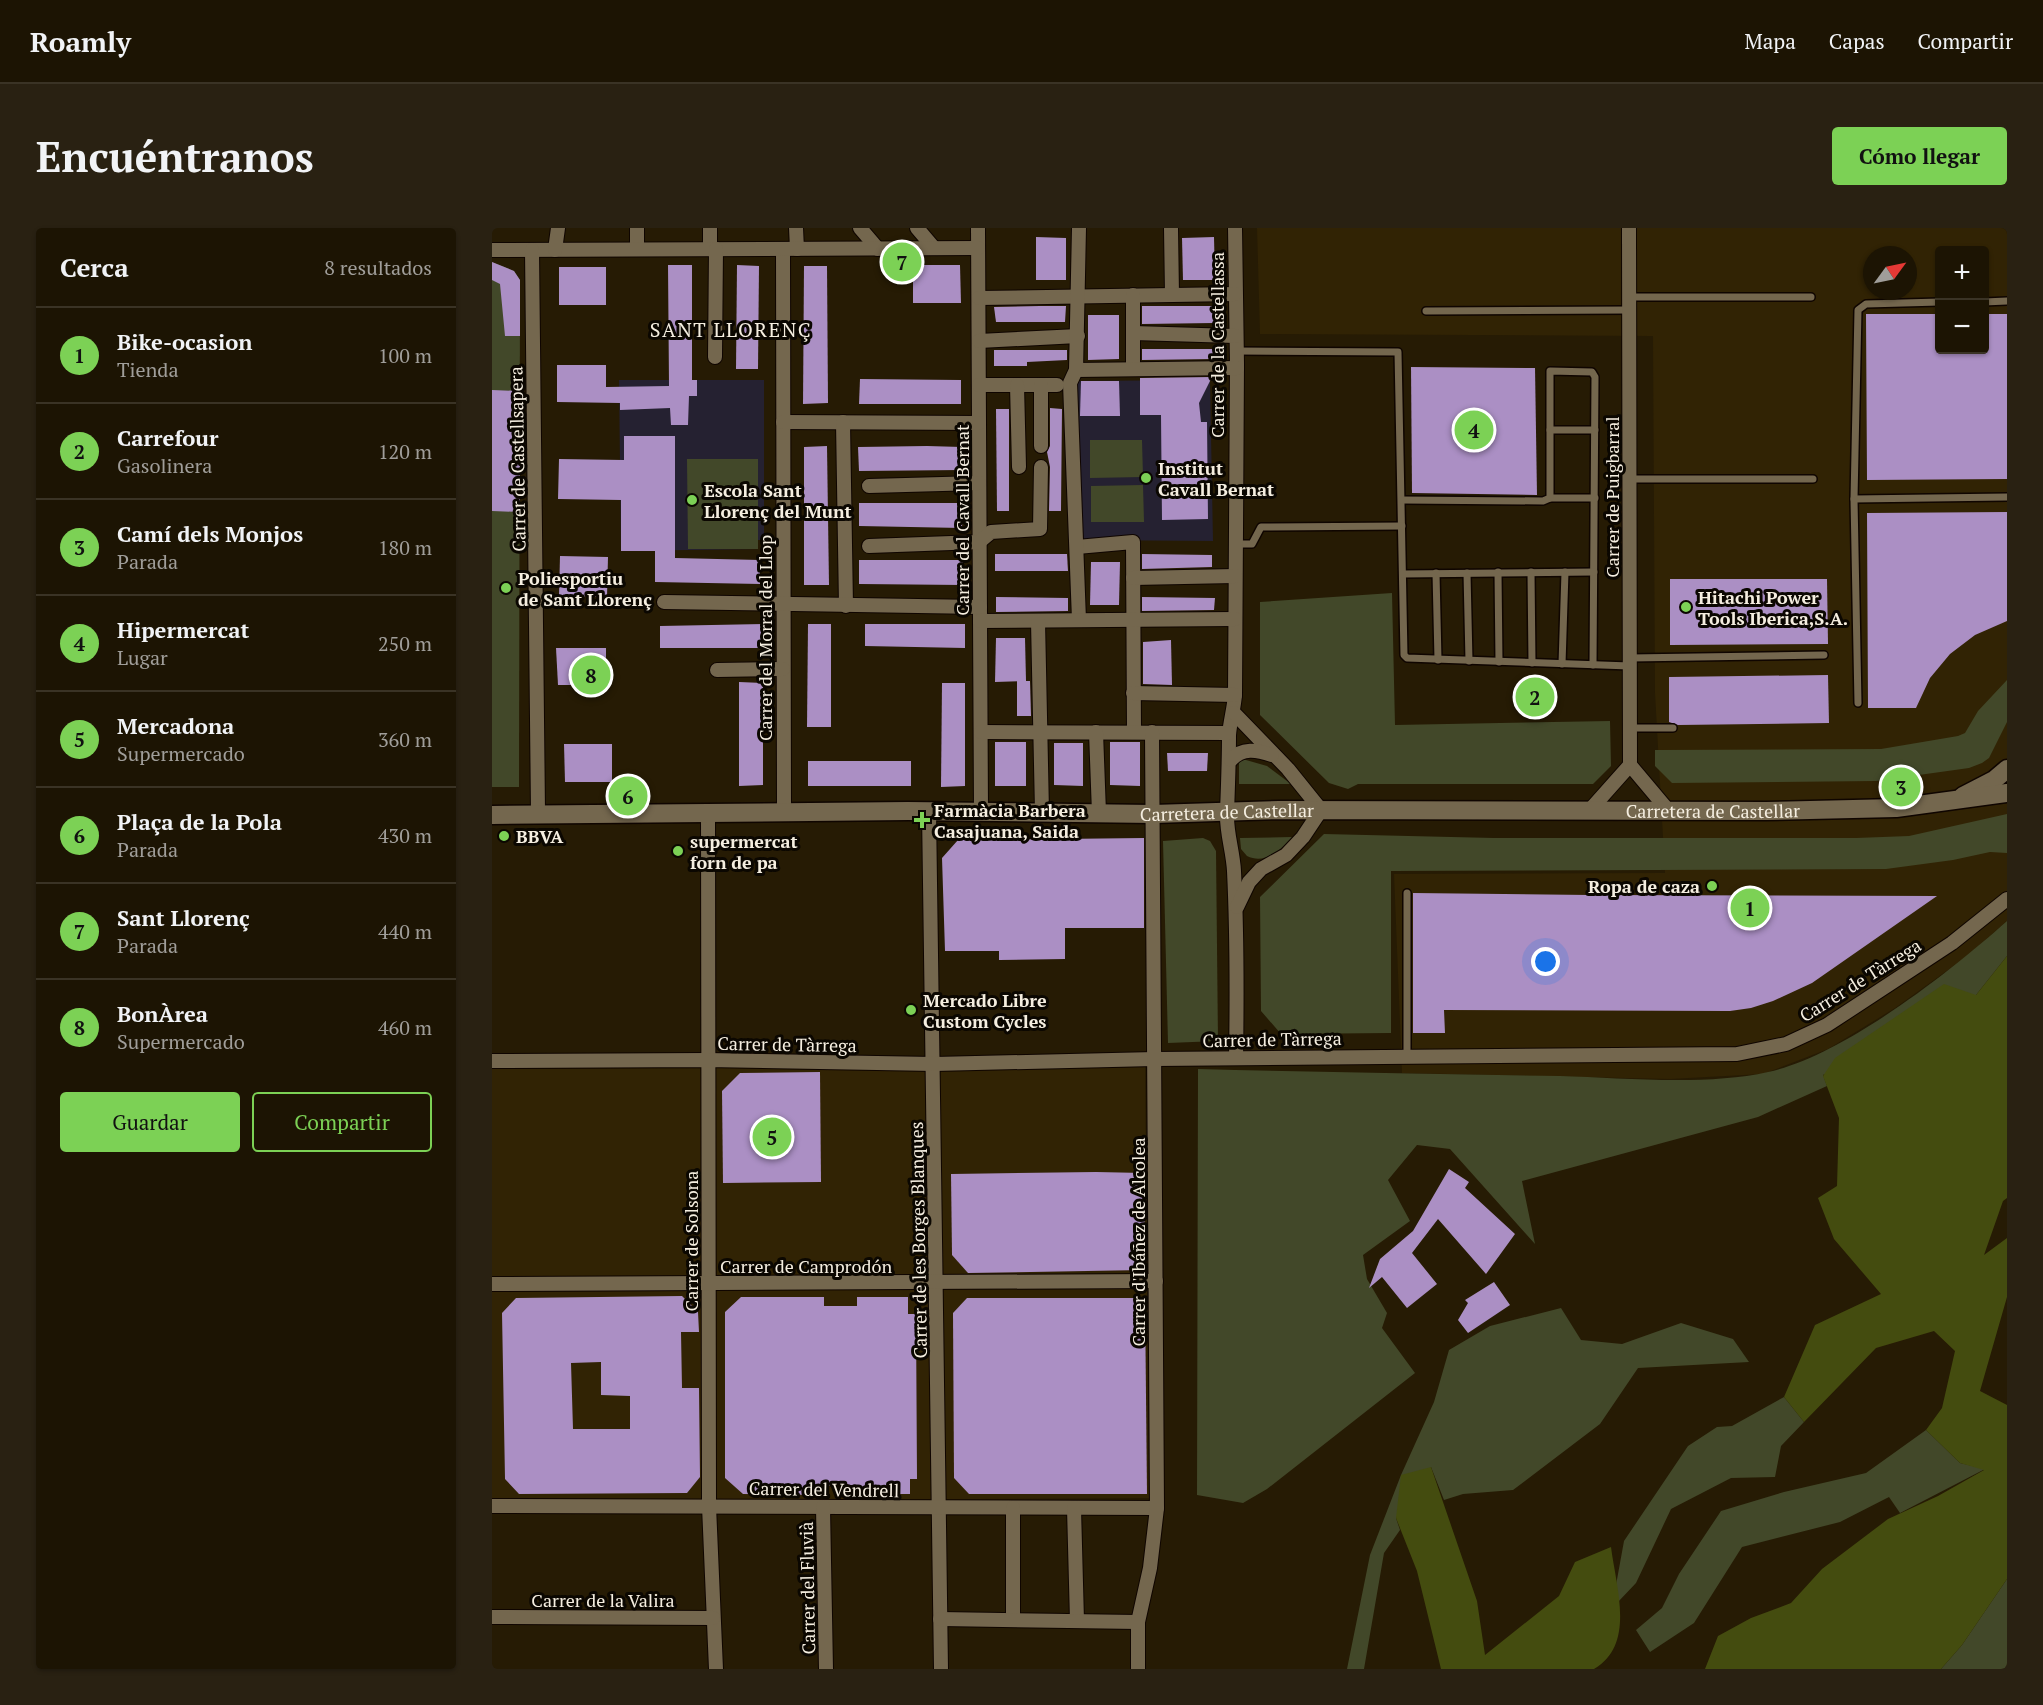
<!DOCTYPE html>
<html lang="es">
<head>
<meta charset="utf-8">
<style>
  :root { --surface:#1c1403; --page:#292112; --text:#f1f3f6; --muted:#a09e9a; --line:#3a3325; --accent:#7cd155 }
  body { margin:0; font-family:"PT Serif",serif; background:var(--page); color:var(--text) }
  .controls { position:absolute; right:18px; top:18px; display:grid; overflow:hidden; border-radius:6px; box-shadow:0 2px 4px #0004 }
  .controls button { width:54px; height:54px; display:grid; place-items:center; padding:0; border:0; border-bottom:2px solid var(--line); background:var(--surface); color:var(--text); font:30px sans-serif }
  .compass { position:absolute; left:1371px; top:18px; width:54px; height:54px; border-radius:50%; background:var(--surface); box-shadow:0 2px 4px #0004; rotate:57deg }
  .you { position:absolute; left:1054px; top:734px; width:21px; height:21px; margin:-15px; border:4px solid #fff; border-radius:50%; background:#1a73e8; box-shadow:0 0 0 9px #1a73e833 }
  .badge { display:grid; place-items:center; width:39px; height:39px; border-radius:50%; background:var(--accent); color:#111; font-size:20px; font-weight:700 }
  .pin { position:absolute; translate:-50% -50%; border:3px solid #fff; box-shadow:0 2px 6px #0006 }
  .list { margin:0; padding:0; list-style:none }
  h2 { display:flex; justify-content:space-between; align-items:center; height:78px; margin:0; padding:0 24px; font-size:26px }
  h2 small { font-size:20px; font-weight:400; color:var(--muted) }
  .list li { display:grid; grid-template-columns:39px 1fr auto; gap:18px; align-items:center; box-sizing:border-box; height:96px; padding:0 24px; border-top:2px solid var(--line) }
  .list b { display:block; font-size:22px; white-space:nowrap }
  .list p { margin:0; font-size:20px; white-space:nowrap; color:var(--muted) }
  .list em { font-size:20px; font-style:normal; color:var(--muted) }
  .actions { display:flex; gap:12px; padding:18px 24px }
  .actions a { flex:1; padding:14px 0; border:2px solid var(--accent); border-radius:6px; text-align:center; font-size:21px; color:var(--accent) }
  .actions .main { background:var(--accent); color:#111 }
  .map { position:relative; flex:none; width:1515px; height:1441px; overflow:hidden; border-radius:6px }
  header { display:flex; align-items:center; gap:36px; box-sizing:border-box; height:84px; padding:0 30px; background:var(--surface); border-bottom:2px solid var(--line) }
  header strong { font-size:28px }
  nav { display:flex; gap:33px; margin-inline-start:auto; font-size:21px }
  .intro { display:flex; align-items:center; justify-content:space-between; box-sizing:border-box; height:144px; padding:0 36px }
  h1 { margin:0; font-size:42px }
  .button { padding:15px 27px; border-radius:6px; background:var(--accent); color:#111; font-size:21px; font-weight:700 }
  main { display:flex; gap:36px; padding:0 36px }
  aside { flex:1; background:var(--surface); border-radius:6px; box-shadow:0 2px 4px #0004 }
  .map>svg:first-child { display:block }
  .built { fill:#312304; fill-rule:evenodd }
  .education { fill:#252131 }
  .green { fill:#424829 }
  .forest { fill:#444c0f }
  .building { fill:#ab8fc4; fill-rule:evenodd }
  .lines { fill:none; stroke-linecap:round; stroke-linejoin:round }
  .lane-casing { stroke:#0f0500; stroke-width:10 }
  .street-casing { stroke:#0f0500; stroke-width:16 }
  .secondary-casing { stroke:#0f0500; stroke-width:21 }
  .lane { stroke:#74674e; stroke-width:7 }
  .street { stroke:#74674e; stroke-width:14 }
  .secondary { stroke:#74674e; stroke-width:18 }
  .poi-dot { fill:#7cd155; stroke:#0b0701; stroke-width:2 }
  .labels { text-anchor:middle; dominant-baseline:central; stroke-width:6; stroke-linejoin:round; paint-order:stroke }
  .street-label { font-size:18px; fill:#f5eee0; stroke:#0b0701 }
  .poi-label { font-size:18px; font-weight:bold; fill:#f5eee0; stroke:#0b0701; text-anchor:start }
  .neighbourhood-label { font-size:20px; letter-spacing:1.5px; fill:#f5eee0; stroke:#0b0701 }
</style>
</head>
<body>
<header>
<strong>Roamly</strong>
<nav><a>Mapa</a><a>Capas</a><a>Compartir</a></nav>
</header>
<div class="intro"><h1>Encuéntranos</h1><a class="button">Cómo llegar</a></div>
<main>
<aside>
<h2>Cerca<small>8 resultados</small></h2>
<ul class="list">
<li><span class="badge">1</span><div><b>Bike-ocasion</b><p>Tienda</p></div><em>100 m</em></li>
<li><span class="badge">2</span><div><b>Carrefour</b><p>Gasolinera</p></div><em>120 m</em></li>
<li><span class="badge">3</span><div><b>Camí dels Monjos</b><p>Parada</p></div><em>180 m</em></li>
<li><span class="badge">4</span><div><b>Hipermercat</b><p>Lugar</p></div><em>250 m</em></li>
<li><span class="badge">5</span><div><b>Mercadona</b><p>Supermercado</p></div><em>360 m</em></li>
<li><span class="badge">6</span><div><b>Plaça de la Pola</b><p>Parada</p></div><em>430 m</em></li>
<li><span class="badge">7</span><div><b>Sant Llorenç</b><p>Parada</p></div><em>440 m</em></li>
<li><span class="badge">8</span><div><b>BonÀrea</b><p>Supermercado</p></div><em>460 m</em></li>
</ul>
<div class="actions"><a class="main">Guardar</a><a>Compartir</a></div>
</aside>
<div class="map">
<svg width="1515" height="1441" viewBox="0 0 1515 1441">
  <rect width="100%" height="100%" fill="#261b04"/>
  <!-- built -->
  <g class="built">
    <path d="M765,0H1515V693L1474,729L1403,780L1336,821L1271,846L1178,851L910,845L902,646L1173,645L1163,465L1161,108L768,106ZM1448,22H1492V122H1448ZM1380,27H1416V63H1380Z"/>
    <polygon points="653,838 657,1270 0,1274 0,841"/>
  </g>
  <!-- education -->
  <g class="education">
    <polygon points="127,152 272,152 272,312 266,312 266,321 129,323"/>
    <polygon points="718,152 721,313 589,312 584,153"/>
  </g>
  <!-- green -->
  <g class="green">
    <polygon points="0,34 22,43 28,52 27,559 0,559"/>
    <polygon points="598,212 650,212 651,249 598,250"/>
    <polygon points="195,231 266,231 266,321 196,321"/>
    <polygon points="651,257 652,294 599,294 599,258"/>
    <polygon points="900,365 903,497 1118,493 1119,538 1101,556 866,556 856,561 837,555 768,487 768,374"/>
    <polygon points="1515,452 1515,494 1497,530 1490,535 1477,540 1384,553 1180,555 1163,538 1163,522 1389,521 1466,508 1473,505 1486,483"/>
    <polygon points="747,530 775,538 799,556 747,556"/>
    <polygon points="1515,586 1515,625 1498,624 1461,632 1394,641 899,643 899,805 789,806 769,783 768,669 832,606 1002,610 1364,610 1417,608"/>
    <path d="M800,609C789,622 773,637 755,628L749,621L748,610Z"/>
    <polygon points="711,610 718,613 724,623 726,813 676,815 671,613"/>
    <path d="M1515,693V728L1484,767L1331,847L1335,858L1266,889L1030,953L1043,1016L958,921L925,917L896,952L918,993L871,1027L875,1051L895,1085L890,1100L923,1145L775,1261L751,1275L705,1267L706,841C827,844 947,846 1068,848C1132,850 1214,858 1276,844C1351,828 1458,744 1515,693Z"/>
    <polygon points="1069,1080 1089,1112 1130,1116 1189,1095 1241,1111 1257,1134 1146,1140 1108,1196 1021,1262 971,1266 952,1272 939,1239 904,1290 908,1302 892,1325 872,1441 855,1441 878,1327 909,1247 942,1174 957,1122 998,1098"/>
    <polygon points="1292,1169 1312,1194 1289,1218 1283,1249 1239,1250 1179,1281 1144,1355 1126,1374 1124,1357 1132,1313 1196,1218 1225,1199 1240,1198"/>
    <polygon points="1434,1202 1468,1235 1493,1241 1408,1285 1397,1269 1348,1294 1250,1319 1202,1395 1158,1424 1144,1402 1170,1380 1187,1346 1229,1283 1292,1264 1374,1245"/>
    <polygon points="1515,1351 1515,1441 1449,1441 1470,1417"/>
  </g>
  <!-- forest -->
  <g class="forest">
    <polygon points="1515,728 1515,970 1511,973 1492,1027 1515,1010 1515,1069 1488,1163 1515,1177 1515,1351 1470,1417 1449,1441 1213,1441 1226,1408 1259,1390 1299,1375 1330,1341 1396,1291 1446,1268 1492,1242 1468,1235 1434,1202 1450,1180 1463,1123 1442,1103 1384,1120 1312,1194 1292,1169 1323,1097 1389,1066 1342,1011 1326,970 1345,958 1347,890 1331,848 1343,830 1452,756 1484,767"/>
    <path d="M939,1239L985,1373L993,1427L1067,1368L1083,1334L1119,1319C1124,1359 1144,1417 1102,1441H949L925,1343L904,1290L909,1247Z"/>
  </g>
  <!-- building -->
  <g class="building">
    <polygon points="544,9 574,10 574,52 544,52"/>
    <polygon points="722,9 723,52 691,52 690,10"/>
    <polygon points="0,34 22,43 28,52 28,108 13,108 8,56 0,52"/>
    <polygon points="176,37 200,37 200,152 205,152 205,168 197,168 196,197 179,197 178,180 128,182 128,175 65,174 65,137 114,137 114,159 177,158"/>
    <polygon points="245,37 267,38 266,141 244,141"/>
    <polygon points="421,37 468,37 469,75 421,75"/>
    <polygon points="312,38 335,38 336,175 311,176"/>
    <rect x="67" y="39" width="47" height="38"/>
    <polygon points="548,78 574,78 573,94 504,94 502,79"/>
    <polygon points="650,78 722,78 722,95 650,96"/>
    <polygon points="1374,86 1448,86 1448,122 1492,122 1492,86 1515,86 1515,251 1375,252"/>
    <polygon points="596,87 627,87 627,131 596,132"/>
    <polygon points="650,121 722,121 722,131 650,132"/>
    <polygon points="502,122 575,122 575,132 535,134 535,138 502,138"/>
    <polygon points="919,139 1043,140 1045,267 920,265"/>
    <polygon points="720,149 707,175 709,194 715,194 716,291 670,292 669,187 648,187 648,150"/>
    <polygon points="368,151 469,152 469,176 367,176"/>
    <polygon points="589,153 627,153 628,188 588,188"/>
    <polygon points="0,162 28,163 28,284 0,283"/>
    <polygon points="558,180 570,181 569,283 557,283 558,239 555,224 558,218"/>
    <polygon points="504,181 517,181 517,283 505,283"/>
    <polygon points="132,208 183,208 183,330 268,332 268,356 163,354 163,323 129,323 129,272 66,271 67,231 132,232"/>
    <polygon points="335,218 337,357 312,357 312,219"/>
    <polygon points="435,218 470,219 470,242 367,243 366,219"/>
    <polygon points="367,275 471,275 470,300 367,298"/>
    <polygon points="1515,284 1515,393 1483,407 1458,426 1438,450 1424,480 1376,480 1375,285"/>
    <polygon points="503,326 575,326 576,343 503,343"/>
    <polygon points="650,326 720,327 720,339 650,341"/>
    <polygon points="68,328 116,329 115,369 67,368"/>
    <polygon points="367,332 471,332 471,357 367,356"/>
    <polygon points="599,334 628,334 627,377 598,377"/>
    <polygon points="1178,351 1335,351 1336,416 1178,417"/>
    <polygon points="504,369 576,370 576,383 504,384"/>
    <polygon points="650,369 723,370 722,382 650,383"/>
    <polygon points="271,396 271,420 168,420 168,398"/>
    <polygon points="316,396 339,396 339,499 315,499"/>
    <polygon points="373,396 473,396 473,420 373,418"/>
    <polygon points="504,410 533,410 534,453 503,454"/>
    <polygon points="679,412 680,457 651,456 651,414"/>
    <polygon points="64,420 114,420 114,457 66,457"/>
    <polygon points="1336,447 1337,495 1186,497 1177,494 1177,449"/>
    <polygon points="525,453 538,453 539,488 525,488"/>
    <polygon points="247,454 271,455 271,557 247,558"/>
    <polygon points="450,455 473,455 473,558 449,559"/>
    <rect x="503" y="514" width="31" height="44"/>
    <polygon points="618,514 648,514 648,558 618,557"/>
    <polygon points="562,515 591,515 591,558 562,557"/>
    <polygon points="72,516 120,516 120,554 73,554"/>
    <polygon points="675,525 716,525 715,543 676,543"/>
    <rect x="316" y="533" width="103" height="25"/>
    <polygon points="652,610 652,700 573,700 573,731 507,732 507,723 453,723 450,630 466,612"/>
    <polygon points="921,665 1098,667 1445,668 1320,755 1281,773 1259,780 1238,783 952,782 953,805 921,805"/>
    <polygon points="328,844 329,954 231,955 230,863 248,845"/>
    <polygon points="957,941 977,954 973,960 1023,1006 994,1046 946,991 920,1025 945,1056 915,1080 890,1049 877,1060 888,1031 921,1003"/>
    <polygon points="604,944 652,945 653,1042 476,1045 460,1027 459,946"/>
    <polygon points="1002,1054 1018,1077 976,1105 966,1092 976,1075 973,1072"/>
    <path d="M190,1068L206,1084L207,1104H189L190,1160H207L208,1249L195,1265L27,1266L13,1251L10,1085L24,1070ZM109,1134V1167L138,1168V1201H81L79,1135Z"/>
    <polygon points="249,1069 332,1069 332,1078 365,1078 365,1069 416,1069 416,1086 424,1086 425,1251 418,1251 418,1266 367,1266 367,1257 334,1258 334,1267 251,1266 233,1250 233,1084"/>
    <polygon points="475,1070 653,1070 655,1266 477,1266 462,1250 461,1085"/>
  </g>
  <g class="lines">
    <defs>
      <g id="lane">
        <polyline points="1137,69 1319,69"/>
        <polyline points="1492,74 1515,73"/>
        <polyline points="934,83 1137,82"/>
        <polyline points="744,123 906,124 912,427 915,430 1138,438"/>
        <polyline points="1058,202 1103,202"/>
        <polyline points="1138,251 1321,251"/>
        <polyline points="1058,270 1103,270"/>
        <polyline points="1362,271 1515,269"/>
        <polyline points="910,272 1051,273 1058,270 1058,143 1100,144 1103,149 1101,437"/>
        <polyline points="743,316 760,316 769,299 910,298"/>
        <polyline points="1006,344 1007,434"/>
        <polyline points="1039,344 1040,435"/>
        <polyline points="944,345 946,432"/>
        <polyline points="975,345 977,433"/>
        <polyline points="911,346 1102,344"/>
        <polyline points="1138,430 1332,427"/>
        <polyline points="1070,436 1073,344"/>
        <polyline points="1366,475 1362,271 1366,82 1374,76 1448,74"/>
        <polyline points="1138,500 1181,500"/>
        <polyline points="915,827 915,665"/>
      </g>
      <g id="street">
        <polyline points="304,0 305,21"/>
        <polyline points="368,0 386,21"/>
        <polyline points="425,0 442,20"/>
        <polyline points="486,0 489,583"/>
        <polyline points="679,0 680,67"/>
        <path d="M743,0L745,136L743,467C742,480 738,494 737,507C737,533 736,559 735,584C734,604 741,623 742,643C745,705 745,768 744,830"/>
        <polyline points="1137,0 1138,537 1175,581"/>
        <polyline points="145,21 145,0"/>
        <polyline points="218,21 218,0"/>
        <polyline points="291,21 292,583"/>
        <polyline points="0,22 486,20"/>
        <polyline points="40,22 46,584"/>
        <polyline points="63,22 66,0"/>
        <polyline points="487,70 743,66"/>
        <polyline points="641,105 743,108"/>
        <polyline points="487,113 586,108"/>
        <polyline points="223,129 224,21"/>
        <polyline points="641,141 641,67"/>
        <polyline points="584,142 745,140"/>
        <polyline points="487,157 565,157"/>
        <polyline points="525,157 527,239"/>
        <polyline points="549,157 549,218"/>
        <polyline points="291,194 487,195"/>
        <polyline points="351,194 354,378"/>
        <polyline points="377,258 487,255"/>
        <polyline points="377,318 487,314 499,304 548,301 549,239"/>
        <polyline points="585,319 641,314 642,504"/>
        <polyline points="641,350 743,348"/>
        <polyline points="172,374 488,379"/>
        <polyline points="587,392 578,155 584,142 587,0"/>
        <polyline points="488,393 743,391"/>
        <polyline points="546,393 550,584"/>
        <polyline points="225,442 291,441"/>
        <polyline points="641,465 743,467"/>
        <polyline points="742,485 796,541 829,582 811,609 794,627 769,641 757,654 745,679"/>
        <polyline points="489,504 737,505"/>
        <polyline points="604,504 607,585"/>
        <path d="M739,532C750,519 765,522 780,527"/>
        <polyline points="1098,582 1138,537"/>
        <polyline points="437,583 449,1441"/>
        <polyline points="216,584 217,1278 224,1441"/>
        <polyline points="0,833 215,832 442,836 663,831 1245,826 1294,816 1335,797 1460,715 1515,671"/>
        <polyline points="0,1056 664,1053"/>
        <polyline points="0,1278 665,1280"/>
        <polyline points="331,1279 334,1441"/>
        <polyline points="521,1280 521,1392"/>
        <polyline points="582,1280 585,1393"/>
        <polyline points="0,1389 221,1390"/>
        <polyline points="448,1391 646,1394"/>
        <polyline points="646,1441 646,1394 658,1340 665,1280 660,504"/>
      </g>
      <g id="secondary">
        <polyline points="1471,568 1502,552 1515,541"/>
        <path id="s1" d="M0,587L416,583L661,586L787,582L1274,583L1404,580L1515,565"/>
      </g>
    </defs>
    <!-- lane casing -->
    <use href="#lane" class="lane-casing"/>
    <!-- street casing -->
    <use href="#street" class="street-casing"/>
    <!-- secondary casing -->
    <use href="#secondary" class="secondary-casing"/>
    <!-- lane -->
    <use href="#lane" class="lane"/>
    <!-- street -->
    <use href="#street" class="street"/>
    <!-- secondary -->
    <use href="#secondary" class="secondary"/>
  </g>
  <!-- markers -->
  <g class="poi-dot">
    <circle cx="654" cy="250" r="6"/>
    <circle cx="200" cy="272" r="6"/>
    <circle cx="14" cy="360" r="6"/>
    <circle cx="1194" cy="379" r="6"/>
    <path d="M427 583h6v6h6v6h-6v6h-6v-6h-6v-6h6z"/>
    <circle cx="12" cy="608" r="6"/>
    <circle cx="186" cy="623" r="6"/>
    <circle cx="1220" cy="658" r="6"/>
    <circle cx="419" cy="782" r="6"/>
  </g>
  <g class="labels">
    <!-- street labels -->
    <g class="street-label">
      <text transform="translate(725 117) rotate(-90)">Carrer de la Castellassa</text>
      <text transform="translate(25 231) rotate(-91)">Carrer de Castellsapera</text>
      <text transform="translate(1120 269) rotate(-90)">Carrer de Puigbarral</text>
      <text transform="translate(470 292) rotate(-90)">Carrer del Cavall Bernat</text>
      <text transform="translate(273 410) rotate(-90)">Carrer del Morral del Llop</text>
      <text stroke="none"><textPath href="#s1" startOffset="1221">Carretera de Castellar</textPath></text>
      <text stroke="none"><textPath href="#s1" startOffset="735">Carretera de Castellar</textPath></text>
      <text transform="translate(1368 752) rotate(-32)">Carrer de Tàrrega</text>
      <text transform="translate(780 811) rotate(-1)">Carrer de Tàrrega</text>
      <text transform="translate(295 816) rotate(1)">Carrer de Tàrrega</text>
      <text transform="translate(426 1012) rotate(-91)">Carrer de les Borges Blanques</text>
      <text transform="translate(199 1013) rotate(-90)">Carrer de Solsona</text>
      <text transform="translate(646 1014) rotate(-90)">Carrer d'Ibáñez de Alcolea</text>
      <text x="314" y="1038">Carrer de Camprodón</text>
      <text transform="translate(332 1261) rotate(1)">Carrer del Vendrell</text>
      <text transform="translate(315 1360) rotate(-91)">Carrer del Fluvià</text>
      <text x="111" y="1372">Carrer de la Valira</text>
    </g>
    <!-- poi labels -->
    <g class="poi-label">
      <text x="666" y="240">Institut<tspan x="666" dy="21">Cavall Bernat</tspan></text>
      <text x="212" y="262">Escola Sant<tspan x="212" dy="21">Llorenç del Munt</tspan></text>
      <text x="26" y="350">Poliesportiu<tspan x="26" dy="21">de Sant Llorenç</tspan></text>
      <text x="1206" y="369">Hitachi Power<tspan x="1206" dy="21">Tools Iberica,S.A.</tspan></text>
      <text x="442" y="582">Farmàcia Barbera<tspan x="442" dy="21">Casajuana, Saida</tspan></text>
      <text x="24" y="608">BBVA</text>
      <text x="198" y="613">supermercat<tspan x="198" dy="21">forn de pa</tspan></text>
      <text x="1208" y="658" text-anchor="end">Ropa de caza</text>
      <text x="431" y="772">Mercado Libre<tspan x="431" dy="21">Custom Cycles</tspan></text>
    </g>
    <!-- neighbourhood labels -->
    <g class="neighbourhood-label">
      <text x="239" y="101">SANT LLORENÇ</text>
    </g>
  </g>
</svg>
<div class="controls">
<button>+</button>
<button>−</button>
</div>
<svg class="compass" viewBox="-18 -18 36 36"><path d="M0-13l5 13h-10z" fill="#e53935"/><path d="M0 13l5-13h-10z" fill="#a09e9a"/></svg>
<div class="you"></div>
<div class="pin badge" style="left:1258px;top:680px">1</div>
<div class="pin badge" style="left:1043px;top:469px">2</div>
<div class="pin badge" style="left:1409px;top:559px">3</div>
<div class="pin badge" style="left:982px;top:202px">4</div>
<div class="pin badge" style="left:280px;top:909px">5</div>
<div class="pin badge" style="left:136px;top:568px">6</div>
<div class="pin badge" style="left:410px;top:34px">7</div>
<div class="pin badge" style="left:99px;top:447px">8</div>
</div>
</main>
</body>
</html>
